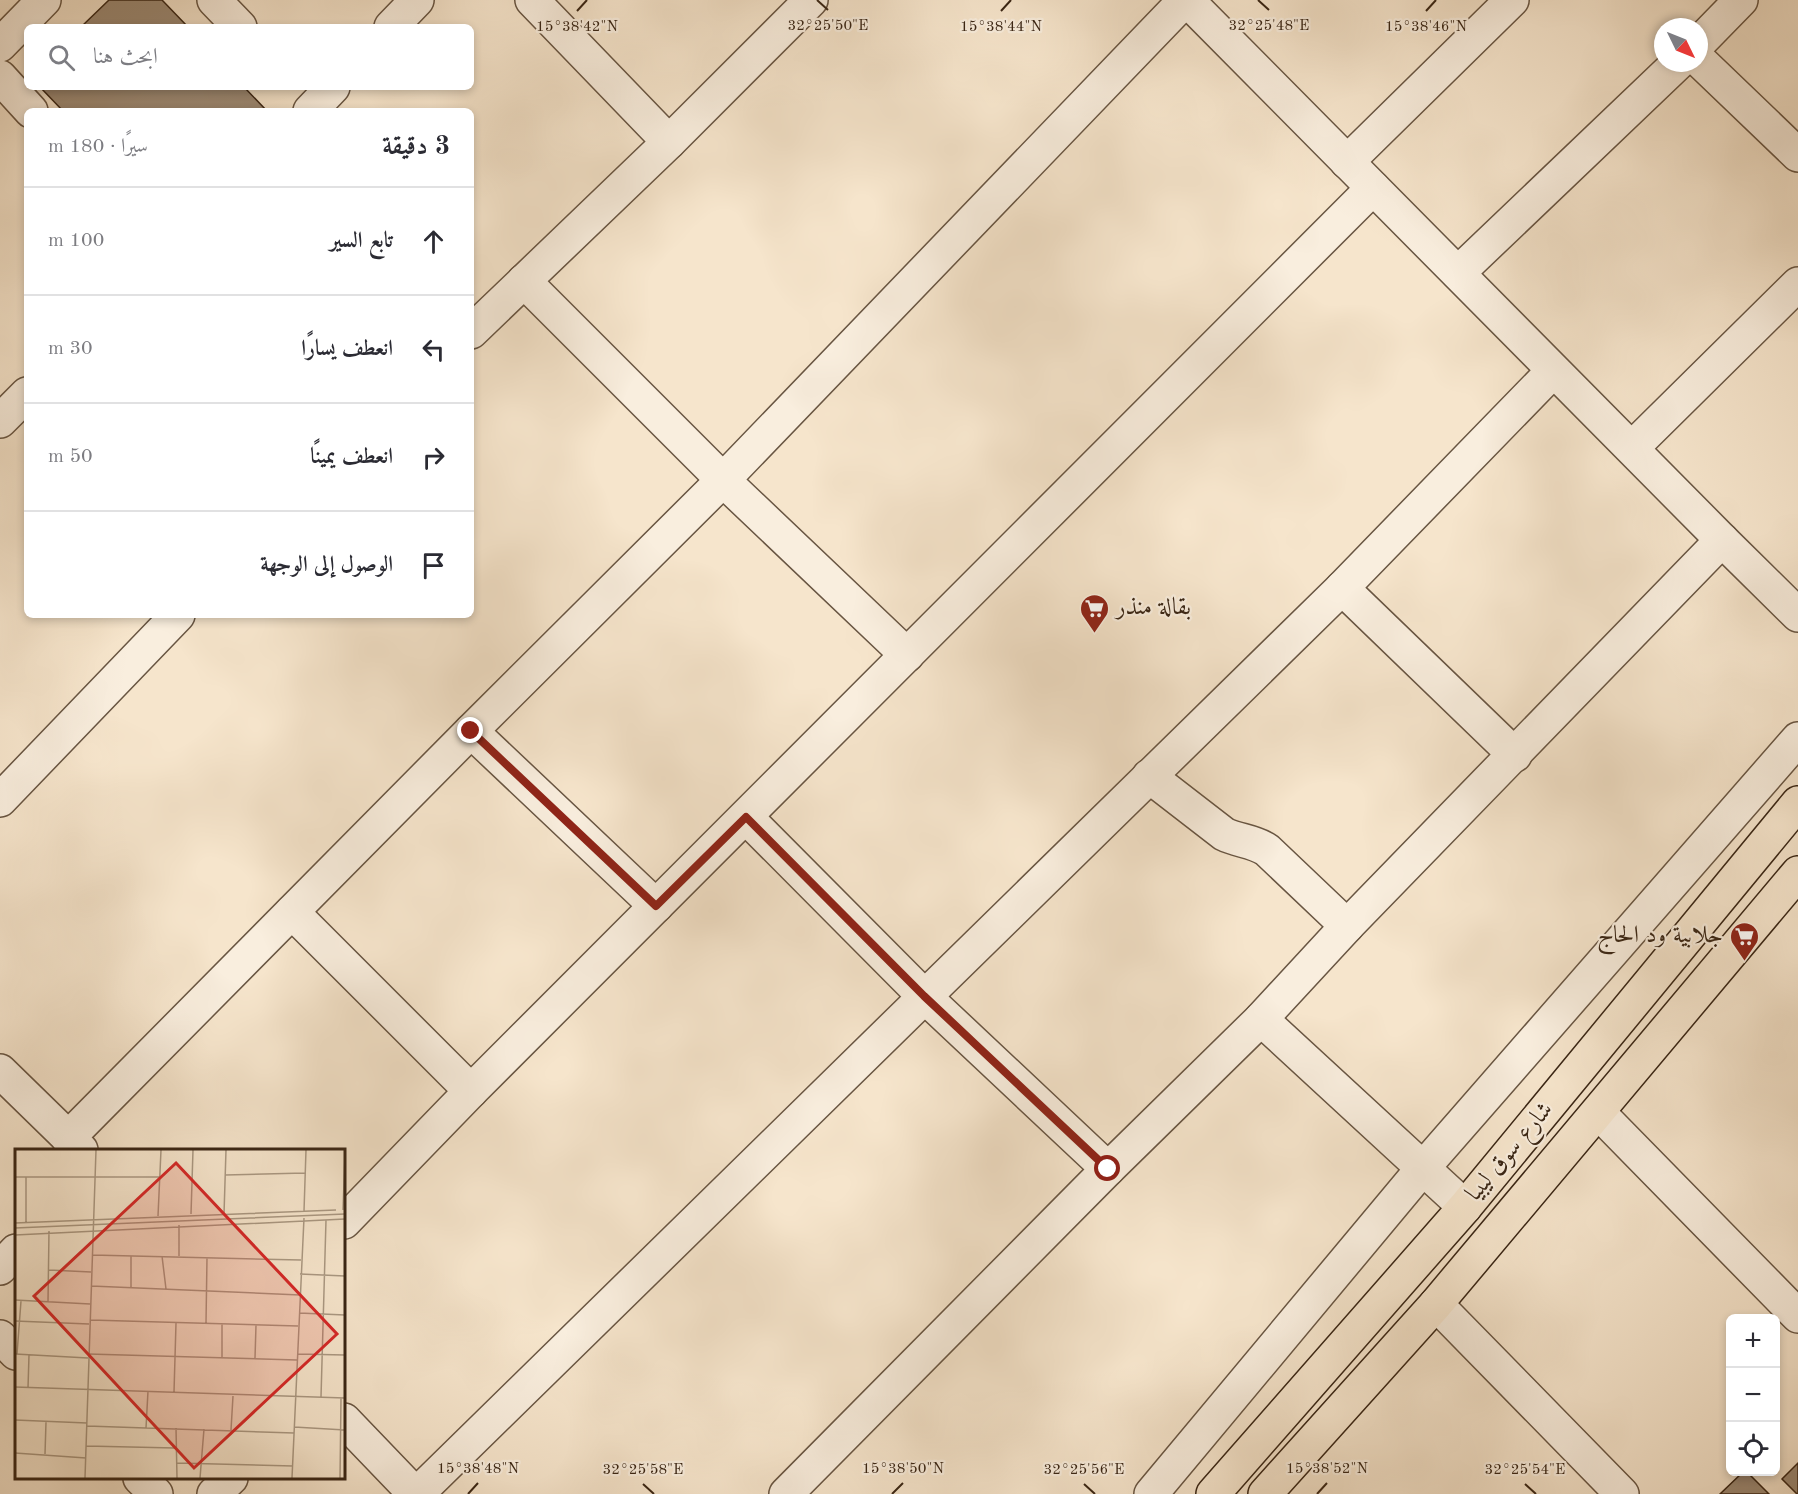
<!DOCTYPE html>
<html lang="ar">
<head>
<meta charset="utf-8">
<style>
  :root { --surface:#fff; --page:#f2f2f3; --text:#2b2b33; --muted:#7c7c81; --line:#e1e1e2 }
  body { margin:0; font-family:"Old Standard TT",Amiri,serif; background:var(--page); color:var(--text); direction:rtl }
  .controls { position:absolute; right:18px; bottom:18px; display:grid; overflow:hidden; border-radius:9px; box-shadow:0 3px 9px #0003 }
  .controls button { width:54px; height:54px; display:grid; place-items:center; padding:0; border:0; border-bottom:2px solid var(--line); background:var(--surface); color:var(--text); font:30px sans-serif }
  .compass { position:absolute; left:1654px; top:18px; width:54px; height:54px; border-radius:50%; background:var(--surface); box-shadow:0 3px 9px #0003; rotate:133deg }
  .stop { position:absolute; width:18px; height:18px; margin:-14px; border:4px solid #8f2418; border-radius:50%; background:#fff }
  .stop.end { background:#8f2418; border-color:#fff; box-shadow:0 2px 6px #0008 }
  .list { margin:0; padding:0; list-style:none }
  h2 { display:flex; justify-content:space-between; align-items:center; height:78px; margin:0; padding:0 24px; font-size:26px }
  h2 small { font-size:20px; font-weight:400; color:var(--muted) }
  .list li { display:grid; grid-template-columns:39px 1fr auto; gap:18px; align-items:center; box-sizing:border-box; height:108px; padding:0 24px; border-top:2px solid var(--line) }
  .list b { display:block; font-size:22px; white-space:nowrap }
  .list em { font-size:20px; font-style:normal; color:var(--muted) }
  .icon { flex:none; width:33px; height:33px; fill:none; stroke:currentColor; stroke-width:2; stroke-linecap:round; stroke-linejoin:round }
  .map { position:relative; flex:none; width:1798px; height:1494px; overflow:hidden; direction:ltr }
  .search { position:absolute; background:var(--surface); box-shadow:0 3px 9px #0003; left:24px; top:24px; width:450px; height:66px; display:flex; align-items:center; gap:15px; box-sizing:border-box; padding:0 21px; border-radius:9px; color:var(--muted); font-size:22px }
  .panel { position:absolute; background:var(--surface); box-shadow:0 3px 9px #0003; left:24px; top:108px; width:450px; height:510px; border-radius:9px; direction:rtl }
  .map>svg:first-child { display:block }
  .building { fill:#9b8974; stroke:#392514; stroke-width:1.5 }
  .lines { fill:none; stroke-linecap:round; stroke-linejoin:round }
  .street-casing { stroke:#685542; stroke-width:36 }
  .primary-casing { stroke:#392514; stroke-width:36 }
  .street { stroke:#f9eede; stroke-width:33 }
  .primary { stroke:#f6e5cc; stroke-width:33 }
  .route { stroke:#8f2418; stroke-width:8 }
  .ticks { fill:none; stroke:#392514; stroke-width:2 }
  .labels { text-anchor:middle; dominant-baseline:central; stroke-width:4.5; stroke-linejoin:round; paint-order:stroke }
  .poi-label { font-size:24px; fill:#392514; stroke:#f9eede; text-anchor:start }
  .street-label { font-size:24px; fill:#392514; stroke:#f9eede }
  .inset-road { fill:none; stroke:#aa9882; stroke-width:1.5 }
  .view { fill:#d62828; fill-opacity:0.15; stroke:#d62828; stroke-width:3 }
  .inset-edge { fill:none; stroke:#392514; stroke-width:3 }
  .ticks-label { font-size:15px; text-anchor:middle; fill:#392514; stroke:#f9eede; stroke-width:4.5; stroke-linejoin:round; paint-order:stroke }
</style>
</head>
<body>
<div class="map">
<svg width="1798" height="1494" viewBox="0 0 1798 1494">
  <rect width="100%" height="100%" fill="#f6e5cc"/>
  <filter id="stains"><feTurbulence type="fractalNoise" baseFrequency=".00333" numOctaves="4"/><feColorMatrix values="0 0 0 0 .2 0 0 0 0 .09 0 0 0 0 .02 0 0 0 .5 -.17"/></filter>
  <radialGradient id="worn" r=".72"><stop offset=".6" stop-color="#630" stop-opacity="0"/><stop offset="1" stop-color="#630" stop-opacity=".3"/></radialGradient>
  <!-- building -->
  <g class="building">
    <polygon points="109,0 162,0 188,27 81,27"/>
    <polygon points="40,87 244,87 267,111 63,111"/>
    <polygon points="1798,1463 1798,1493 1797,1494 1782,1479"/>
    <polygon points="1743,1472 1747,1472 1769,1494 1720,1494"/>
  </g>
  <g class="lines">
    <defs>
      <g id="street">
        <polyline points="214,0 240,27"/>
        <polyline points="532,0 669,142"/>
        <polyline points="1187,0 1722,540 1798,615"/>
        <polyline points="391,27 417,0"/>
        <polyline points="1699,43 1741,0"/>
        <polyline points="0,45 44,0"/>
        <polyline points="1699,60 1798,155"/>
        <polyline points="0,77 31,111"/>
        <polyline points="310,111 333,87"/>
        <polyline points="1347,162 1512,0"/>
        <polyline points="1458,273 1678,63"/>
        <polyline points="524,281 723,480 907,655"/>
        <polyline points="471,332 669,142 811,0"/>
        <polyline points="0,421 27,394"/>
        <polyline points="1632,448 1798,284"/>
        <polyline points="1342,588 1515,755"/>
        <polyline points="471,731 656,906"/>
        <path d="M1149,776L1224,834C1238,841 1254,841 1267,850L1347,926"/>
        <polyline points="0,800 178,615"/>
        <polyline points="746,817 924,996 1108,1169"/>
        <polyline points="292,912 471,1091"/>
        <polyline points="1261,1019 1465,1207"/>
        <polyline points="0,1071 81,1150"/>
        <polyline points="1598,1112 1798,1316"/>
        <polyline points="68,1138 471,731 723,480 1185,0"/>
        <polyline points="344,1222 471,1091 1373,188"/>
        <polyline points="0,1268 16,1251"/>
        <polyline points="1436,1304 1622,1494"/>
        <polyline points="0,1337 16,1353"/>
        <polyline points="344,1420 415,1494"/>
        <polyline points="140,1478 156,1494"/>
        <polyline points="214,1494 231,1478"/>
        <polyline points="417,1494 1342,588 1553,371"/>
        <polyline points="786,1494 1108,1169 1261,1019 1347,926 1722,540"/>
        <polyline points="1151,1494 1423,1168 1798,739"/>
      </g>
      <g id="primary">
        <polyline points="1213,1494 1465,1207 1798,803"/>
        <polyline points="1265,1494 1436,1304 1798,873"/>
      </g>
    </defs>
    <!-- street casing -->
    <use href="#street" class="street-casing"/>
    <!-- primary casing -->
    <use href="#primary" class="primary-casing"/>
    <!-- street -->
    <use href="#street" class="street"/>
    <!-- primary -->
    <use href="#primary" class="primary"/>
  </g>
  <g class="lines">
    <!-- route -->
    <polyline class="route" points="471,731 656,906 746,817 924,996 1108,1169"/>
  </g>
  <!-- ticks -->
  <path class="ticks" d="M817,0L828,10M1258,0L1269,10M577,11L587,0M1001,11L1011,0M1426,11L1436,0M643,1484L654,1494M1084,1484L1095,1494M1525,1484L1536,1494M468,1494L478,1483M892,1494L903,1483M1317,1494L1327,1483"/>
  <!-- icons -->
  <defs>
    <symbol id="supermarket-pin" viewBox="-11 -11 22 30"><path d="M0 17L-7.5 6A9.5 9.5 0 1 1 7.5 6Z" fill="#8f2418" stroke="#f9eede"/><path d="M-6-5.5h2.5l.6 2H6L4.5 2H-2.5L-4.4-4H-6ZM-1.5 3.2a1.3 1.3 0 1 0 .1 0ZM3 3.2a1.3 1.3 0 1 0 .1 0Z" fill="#fff"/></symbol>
  </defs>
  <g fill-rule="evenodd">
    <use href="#supermarket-pin" x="1078" y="592" width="33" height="45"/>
    <use href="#supermarket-pin" x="1728" y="920" width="33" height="45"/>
  </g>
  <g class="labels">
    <!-- poi labels -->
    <g class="poi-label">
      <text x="1116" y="608">بقالة منذر</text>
      <text x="1723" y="936" text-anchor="end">جلابية ود الحاج</text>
    </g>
    <!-- street labels -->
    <g class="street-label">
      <text transform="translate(1510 1152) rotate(-50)">شارع سوق ليبيا</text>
    </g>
  </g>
  <!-- overview -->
  <g transform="translate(15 1149)">
    <rect width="330" height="330" fill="#f6e5cc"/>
    <path class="inset-road" d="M210,26L290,24M0,28H145M11,28V73M328,61L330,5M289,62L291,1M176,65L178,1M209,65L211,1M143,67L146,1M0,74L321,61M164,76V107M0,79L330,65M0,86L330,70M77,106L286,111M147,107L151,140M34,121L76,123M285,125L330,127M76,137L285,146M116,138V107M0,151L75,155M33,153L34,82M284,164L330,166M75,171L283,177M0,172L74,175M191,174L192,109M0,205L73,209M2,205L6,152M73,205L282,211M282,205L330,206M207,208V175M240,209L241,176M0,238L330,249M13,239L14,206M159,243L161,174M306,248L311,71M0,271L72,274M72,277L279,284M279,278L330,281M131,279L133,242M161,279L162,329M216,281L218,247M71,297L160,299M0,304L71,309M30,305L31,273M161,314L278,317M70,329L81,1M185,329L189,280M277,329L289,69M325,329L326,249"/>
    <path class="view" d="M161,14L322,185L179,319L19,147Z"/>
    <rect width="330" height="330" class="inset-edge"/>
  </g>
  <g class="ticks-label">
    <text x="828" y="30">32°25'50"E</text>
    <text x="1269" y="30">32°25'48"E</text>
    <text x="577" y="31">15°38'42"N</text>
    <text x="1001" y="31">15°38'44"N</text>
    <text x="1426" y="31">15°38'46"N</text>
    <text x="478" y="1473">15°38'48"N</text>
    <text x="903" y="1473">15°38'50"N</text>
    <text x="1327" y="1473">15°38'52"N</text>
    <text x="643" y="1474">32°25'58"E</text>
    <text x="1084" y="1474">32°25'56"E</text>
    <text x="1525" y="1474">32°25'54"E</text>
  </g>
  <rect width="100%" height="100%" filter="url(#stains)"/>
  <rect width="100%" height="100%" fill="url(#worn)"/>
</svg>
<div class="controls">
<button>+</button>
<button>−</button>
<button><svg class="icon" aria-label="locate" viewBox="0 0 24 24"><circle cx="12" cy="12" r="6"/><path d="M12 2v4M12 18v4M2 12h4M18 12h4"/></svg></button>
</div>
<svg class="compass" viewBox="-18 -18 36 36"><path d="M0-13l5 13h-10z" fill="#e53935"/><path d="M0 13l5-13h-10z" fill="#7c7c81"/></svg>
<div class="stop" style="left:1108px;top:1169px"></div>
<div class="stop end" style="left:471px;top:731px"></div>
<div class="search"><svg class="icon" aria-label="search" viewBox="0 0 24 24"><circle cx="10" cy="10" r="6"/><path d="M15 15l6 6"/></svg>ابحث هنا</div>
<section class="panel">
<h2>3 دقيقة<small>سيرًا · 180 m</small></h2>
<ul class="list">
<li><svg class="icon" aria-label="ahead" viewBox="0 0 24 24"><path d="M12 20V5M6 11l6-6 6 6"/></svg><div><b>تابع السير</b></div><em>100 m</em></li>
<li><svg class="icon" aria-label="left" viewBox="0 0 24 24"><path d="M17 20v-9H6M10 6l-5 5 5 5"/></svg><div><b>انعطف يسارًا</b></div><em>30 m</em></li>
<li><svg class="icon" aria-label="right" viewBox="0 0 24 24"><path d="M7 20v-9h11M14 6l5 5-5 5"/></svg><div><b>انعطف يمينًا</b></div><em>50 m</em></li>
<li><svg class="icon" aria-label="arrive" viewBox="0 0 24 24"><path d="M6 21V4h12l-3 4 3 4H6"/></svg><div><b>الوصول إلى الوجهة</b></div></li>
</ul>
</section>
</div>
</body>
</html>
